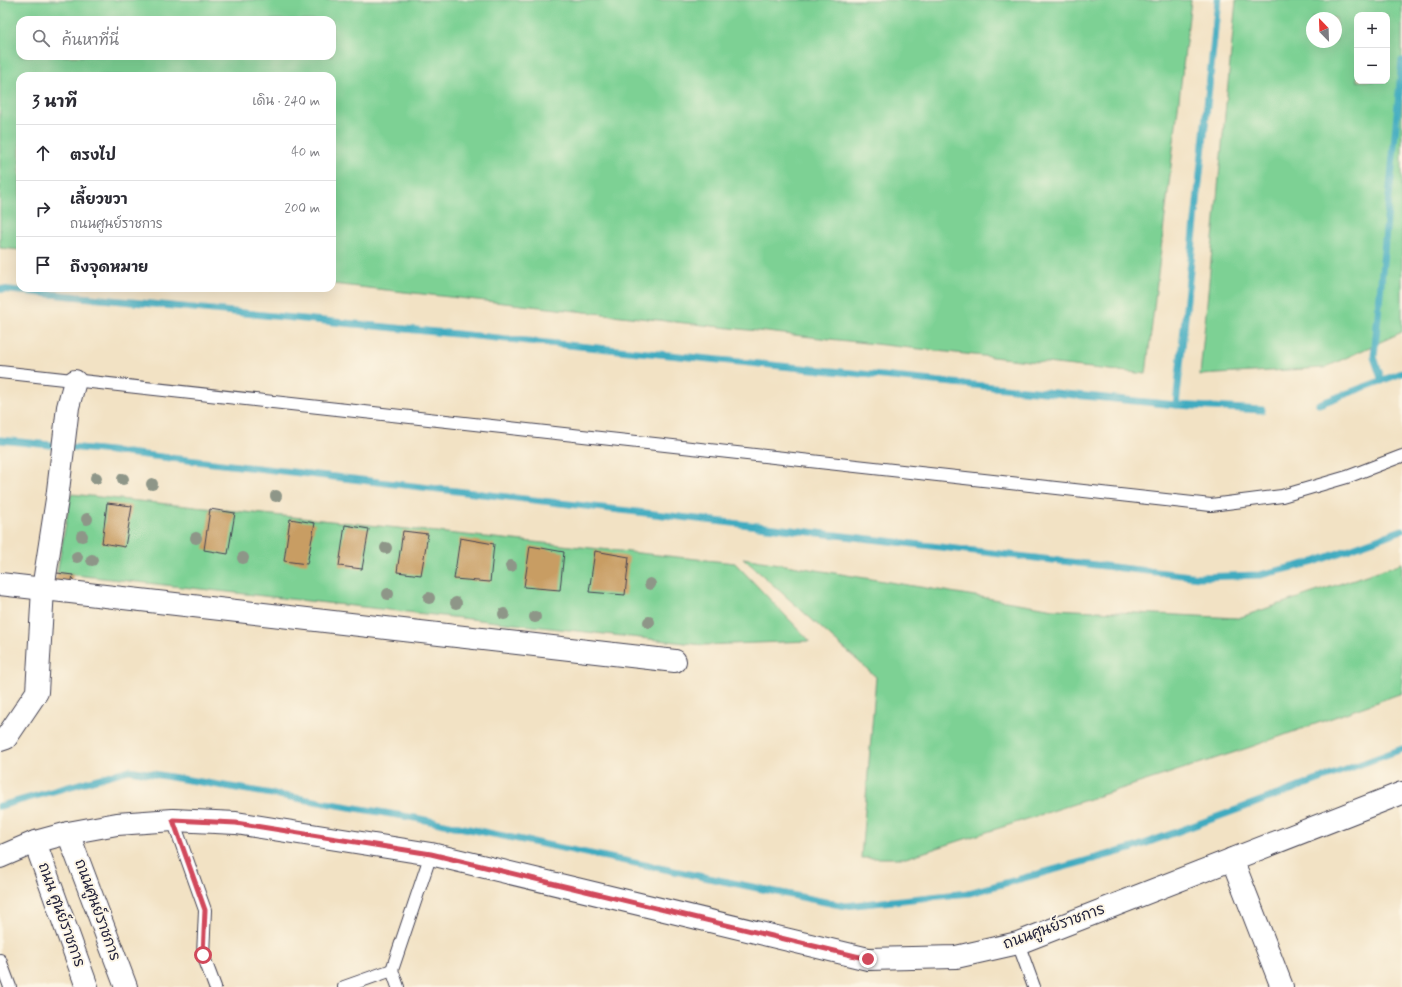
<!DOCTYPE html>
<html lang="th">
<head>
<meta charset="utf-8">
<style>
  :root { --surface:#fff; --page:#f7f7f7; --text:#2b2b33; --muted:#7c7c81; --line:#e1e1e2 }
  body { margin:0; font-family:Mynerve,"Playpen Sans Thai",sans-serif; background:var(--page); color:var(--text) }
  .controls { position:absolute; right:12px; top:12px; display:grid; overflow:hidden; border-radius:8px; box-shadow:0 4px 16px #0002 }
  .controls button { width:36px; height:36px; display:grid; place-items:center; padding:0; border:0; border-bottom:1px solid var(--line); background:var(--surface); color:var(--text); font:20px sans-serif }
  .compass { position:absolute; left:1306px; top:12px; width:36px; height:36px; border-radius:50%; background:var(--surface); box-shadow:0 4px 16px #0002; rotate:337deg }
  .stop { position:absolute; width:12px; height:12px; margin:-9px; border:3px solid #d1495b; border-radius:50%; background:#fff }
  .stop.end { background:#d1495b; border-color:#fff; box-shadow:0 1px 4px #0008 }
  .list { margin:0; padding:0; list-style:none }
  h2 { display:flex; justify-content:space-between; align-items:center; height:52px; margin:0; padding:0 16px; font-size:17px }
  h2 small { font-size:13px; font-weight:400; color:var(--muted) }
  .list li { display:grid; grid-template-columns:26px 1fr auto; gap:12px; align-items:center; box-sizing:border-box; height:56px; padding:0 16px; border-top:1px solid var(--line) }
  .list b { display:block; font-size:15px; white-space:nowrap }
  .list p { margin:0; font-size:13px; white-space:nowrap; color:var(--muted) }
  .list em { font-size:13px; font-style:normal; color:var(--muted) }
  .icon { flex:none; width:22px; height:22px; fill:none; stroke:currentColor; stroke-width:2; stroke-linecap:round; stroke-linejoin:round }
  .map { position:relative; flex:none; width:1402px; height:987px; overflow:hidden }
  .search { position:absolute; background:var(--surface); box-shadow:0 4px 16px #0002; left:16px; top:16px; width:320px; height:44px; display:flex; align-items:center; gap:10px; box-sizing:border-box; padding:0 14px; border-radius:12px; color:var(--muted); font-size:15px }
  .panel { position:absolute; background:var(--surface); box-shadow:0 4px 16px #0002; left:16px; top:72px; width:320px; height:220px; border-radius:12px }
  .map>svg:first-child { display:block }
  .green { fill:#7dd194; stroke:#507a68; fill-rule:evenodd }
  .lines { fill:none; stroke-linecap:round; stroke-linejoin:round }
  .stream { stroke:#40abc0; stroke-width:7 }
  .building { fill:#c89d63 }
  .lane-casing { stroke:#413f50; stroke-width:14 }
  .street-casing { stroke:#413f50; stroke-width:24 }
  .secondary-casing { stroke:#413f50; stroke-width:24 }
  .lane { stroke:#fff; stroke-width:12 }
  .street { stroke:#fff; stroke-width:22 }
  .secondary { stroke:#fff; stroke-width:22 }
  .tree { fill:#8e9688 }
  .route { stroke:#d1495b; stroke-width:5 }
  .labels { text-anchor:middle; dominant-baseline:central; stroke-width:4; stroke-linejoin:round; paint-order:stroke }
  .street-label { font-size:15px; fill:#22223b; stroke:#fcf5e5 }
</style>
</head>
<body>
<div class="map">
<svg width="1402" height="987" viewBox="0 0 1402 987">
  <rect width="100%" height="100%" fill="#fcf5e5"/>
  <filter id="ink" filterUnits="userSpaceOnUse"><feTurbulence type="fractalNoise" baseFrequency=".025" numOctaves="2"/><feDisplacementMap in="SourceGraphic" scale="8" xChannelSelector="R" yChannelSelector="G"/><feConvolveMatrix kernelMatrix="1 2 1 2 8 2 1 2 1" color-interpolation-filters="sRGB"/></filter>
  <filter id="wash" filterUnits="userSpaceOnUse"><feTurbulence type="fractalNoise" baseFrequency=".012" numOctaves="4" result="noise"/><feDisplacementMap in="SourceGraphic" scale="16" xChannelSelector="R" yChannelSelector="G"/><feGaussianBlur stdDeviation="0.9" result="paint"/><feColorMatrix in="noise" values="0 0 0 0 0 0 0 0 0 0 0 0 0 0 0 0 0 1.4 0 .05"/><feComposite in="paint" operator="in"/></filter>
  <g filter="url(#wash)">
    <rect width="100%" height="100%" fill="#f2e2c4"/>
    <!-- green -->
    <g class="green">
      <path d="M0,0H1191L1146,374L332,284V76H20V250L0,248ZM20,20H332V56H20Z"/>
      <path d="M1236,0H1402V332L1324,368L1200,375ZM1357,15H1387V81H1357ZM1312,18H1336V42H1312Z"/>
      <polygon points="71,494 735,563 810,641 703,645 57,573"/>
      <polygon points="743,558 1054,609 1238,618 1402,563 1402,693 1248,748 906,858 861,858 876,677"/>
    </g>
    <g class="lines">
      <!-- stream -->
      <g class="stream">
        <polyline points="0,289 1176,405 1262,410"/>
        <polyline points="1382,381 1374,357 1402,61"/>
        <polyline points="1319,404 1402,373"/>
        <polyline points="1176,405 1218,0"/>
        <polyline points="0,440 110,451 1199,577 1260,575 1314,562 1402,530"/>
        <polyline points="0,806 129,770 415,818 845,906 969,893 1133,848 1402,749"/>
      </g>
    </g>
    <g id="blocks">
      <!-- building -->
      <g class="building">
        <polygon points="107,503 132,506 125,547 102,543"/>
        <polygon points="210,509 235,513 228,554 204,550"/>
        <polygon points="290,519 315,523 307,564 284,561"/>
        <polygon points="345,525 369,529 362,569 339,566"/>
        <polygon points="403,531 428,534 421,575 397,572"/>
        <polygon points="460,538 494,544 490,582 454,579"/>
        <polygon points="530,546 564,552 560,590 524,587"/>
        <polygon points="595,551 629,557 625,595 589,592"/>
        <polygon points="57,573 73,575 71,585 54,582"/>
      </g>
    </g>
  </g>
  <g filter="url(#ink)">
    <use href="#blocks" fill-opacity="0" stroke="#413f50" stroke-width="1"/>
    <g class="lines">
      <defs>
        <g id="lane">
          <polyline points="0,372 1211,505 1282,496 1347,477 1402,456"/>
          <polyline points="173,820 205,910 203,955 215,987"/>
          <polyline points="1018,943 1034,987"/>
          <polyline points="0,960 10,987"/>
          <polyline points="344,987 392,970"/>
          <polyline points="398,987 392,970 431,854"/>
        </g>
        <g id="street">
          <polyline points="0,584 675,661"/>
          <polyline points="0,740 6,738 37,692 43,589 57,499 68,407 75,381"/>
          <polyline points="68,833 126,987"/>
          <polyline points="35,842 87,987"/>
          <polyline points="1232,859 1282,987"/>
        </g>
        <polyline id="secondary" points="0,857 35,842 68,833 117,824 173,820 236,823 431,854 868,959 956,957 1018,943 1402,793"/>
      </defs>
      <!-- lane casing -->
      <use href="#lane" class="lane-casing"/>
      <!-- street casing -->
      <use href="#street" class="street-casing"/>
      <!-- secondary casing -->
      <use href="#secondary" class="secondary-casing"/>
      <!-- lane -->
      <use href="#lane" class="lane"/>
      <!-- street -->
      <use href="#street" class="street"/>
      <!-- secondary -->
      <use href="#secondary" class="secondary"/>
    </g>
    <!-- trees -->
    <g class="tree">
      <circle cx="96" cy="478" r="6"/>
      <circle cx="123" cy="479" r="6"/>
      <circle cx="152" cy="484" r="6"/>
      <circle cx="276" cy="496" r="6"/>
      <circle cx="87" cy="519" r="6"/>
      <circle cx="82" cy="536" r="6"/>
      <circle cx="196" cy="538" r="6"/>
      <circle cx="386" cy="548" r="6"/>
      <circle cx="77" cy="557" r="6"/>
      <circle cx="243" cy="558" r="6"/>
      <circle cx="92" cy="560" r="6"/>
      <circle cx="511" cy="566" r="6"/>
      <circle cx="650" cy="584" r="6"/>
      <circle cx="388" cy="594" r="6"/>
      <circle cx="429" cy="598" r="6"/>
      <circle cx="456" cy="603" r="6"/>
      <circle cx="504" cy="614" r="6"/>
      <circle cx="535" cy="617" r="6"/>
      <circle cx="649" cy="622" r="6"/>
    </g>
  </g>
  <g class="lines" filter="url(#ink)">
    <!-- route -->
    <polyline class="route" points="203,955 205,910 173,820 236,823 431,854 868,959"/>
  </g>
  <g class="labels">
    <!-- street labels -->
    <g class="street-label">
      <text transform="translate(97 910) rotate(70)">ถนนศูนย์ราชการ</text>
      <text transform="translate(61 915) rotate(70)">ถนน ศูนย์ราชการ</text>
      <text transform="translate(1054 927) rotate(-20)">ถนนศูนย์ราชการ</text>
    </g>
  </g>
</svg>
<div class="controls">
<button>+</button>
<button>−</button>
</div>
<svg class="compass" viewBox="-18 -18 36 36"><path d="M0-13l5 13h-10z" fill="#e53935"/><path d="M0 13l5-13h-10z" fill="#7c7c81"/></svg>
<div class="stop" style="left:203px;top:955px"></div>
<div class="stop end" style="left:868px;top:959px"></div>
<div class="search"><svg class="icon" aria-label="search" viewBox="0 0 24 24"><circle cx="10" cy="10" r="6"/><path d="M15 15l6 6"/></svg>ค้นหาที่นี่</div>
<section class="panel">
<h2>3 นาที<small>เดิน · 240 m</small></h2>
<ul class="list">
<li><svg class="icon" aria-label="ahead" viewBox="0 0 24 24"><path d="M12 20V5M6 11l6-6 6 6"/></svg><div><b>ตรงไป</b></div><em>40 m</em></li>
<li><svg class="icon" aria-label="right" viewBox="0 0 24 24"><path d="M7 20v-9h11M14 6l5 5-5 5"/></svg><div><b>เลี้ยวขวา</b><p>ถนนศูนย์ราชการ</p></div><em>200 m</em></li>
<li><svg class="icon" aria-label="arrive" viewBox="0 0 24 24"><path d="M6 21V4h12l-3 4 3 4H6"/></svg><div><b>ถึงจุดหมาย</b></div></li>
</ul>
</section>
</div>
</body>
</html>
